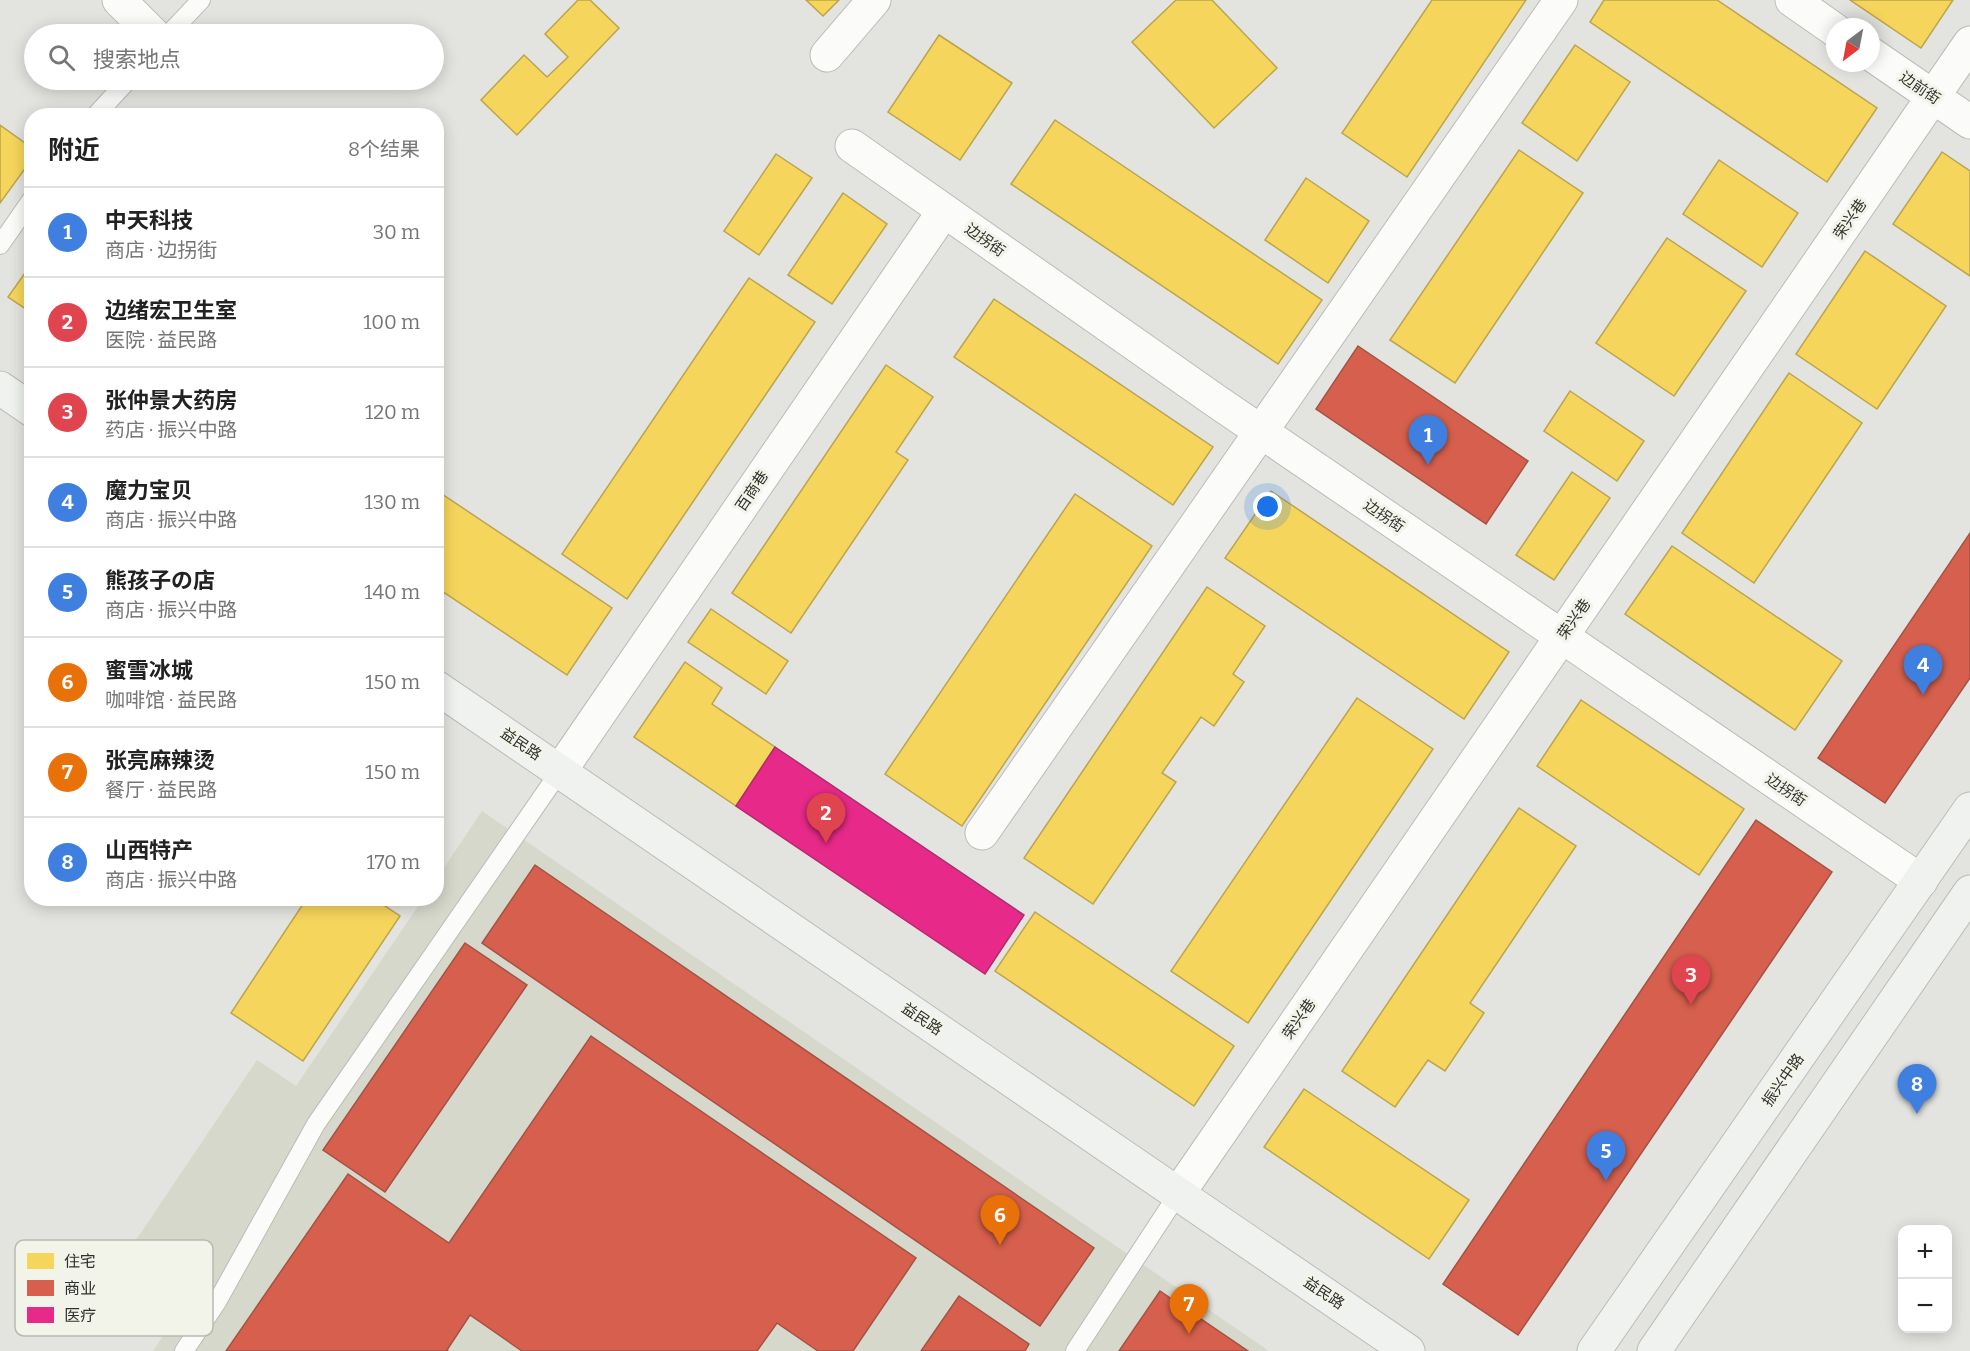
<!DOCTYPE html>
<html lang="zh">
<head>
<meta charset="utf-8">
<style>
  :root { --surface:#fff; --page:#f2f2f2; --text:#222; --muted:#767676; --line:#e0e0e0; --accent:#db2777 }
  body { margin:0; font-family:Bitter,"Noto Sans SC","Noto Sans JP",serif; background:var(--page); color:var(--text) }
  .controls { position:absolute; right:18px; bottom:18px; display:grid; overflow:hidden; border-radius:12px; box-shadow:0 3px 15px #0003 }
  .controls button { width:54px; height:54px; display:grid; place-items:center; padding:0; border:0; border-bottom:2px solid var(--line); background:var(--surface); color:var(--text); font:30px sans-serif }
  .compass { position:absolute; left:1826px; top:18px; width:54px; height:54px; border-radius:50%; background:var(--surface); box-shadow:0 3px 15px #0003; rotate:212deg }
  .you { position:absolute; left:1268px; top:507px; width:21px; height:21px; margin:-15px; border:4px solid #fff; border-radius:50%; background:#1a73e8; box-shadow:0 0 0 9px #1a73e833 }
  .badge { display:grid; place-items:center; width:39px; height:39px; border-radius:50%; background:var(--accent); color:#fff; font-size:20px; font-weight:700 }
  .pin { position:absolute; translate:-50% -50px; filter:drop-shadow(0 2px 3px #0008) }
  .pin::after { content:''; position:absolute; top:32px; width:21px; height:18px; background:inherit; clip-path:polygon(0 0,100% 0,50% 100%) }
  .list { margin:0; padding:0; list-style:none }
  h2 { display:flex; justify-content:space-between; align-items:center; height:78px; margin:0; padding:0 24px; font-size:26px }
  h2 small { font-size:20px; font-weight:400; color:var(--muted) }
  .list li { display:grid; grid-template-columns:39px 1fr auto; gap:18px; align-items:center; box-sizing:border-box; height:90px; padding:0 24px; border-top:2px solid var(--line) }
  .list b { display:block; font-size:22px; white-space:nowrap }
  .list p { margin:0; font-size:20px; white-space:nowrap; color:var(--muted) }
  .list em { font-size:20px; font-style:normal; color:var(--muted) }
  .icon { flex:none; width:33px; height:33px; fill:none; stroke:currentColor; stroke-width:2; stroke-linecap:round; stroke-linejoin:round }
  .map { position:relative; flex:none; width:1970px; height:1351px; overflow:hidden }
  .search { position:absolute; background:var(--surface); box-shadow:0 3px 15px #0003; left:24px; top:24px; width:420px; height:66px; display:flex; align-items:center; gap:15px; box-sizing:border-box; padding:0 21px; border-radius:33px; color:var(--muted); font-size:22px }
  .panel { position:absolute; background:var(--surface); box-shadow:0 3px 15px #0003; left:24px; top:108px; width:420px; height:798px; border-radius:24px }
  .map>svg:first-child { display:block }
  .built { fill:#d6d8cc }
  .homes { fill:#f6d55c; stroke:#bba44e; stroke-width:1.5 }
  .shops { fill:#d6604d; stroke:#a45243; stroke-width:1.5 }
  .health { fill:#e7298a; stroke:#b02b6e; stroke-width:1.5 }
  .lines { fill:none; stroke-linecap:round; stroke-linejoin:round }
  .lane-casing { stroke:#bbbcb8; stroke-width:20 }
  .street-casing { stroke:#bbbcb8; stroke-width:35 }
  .secondary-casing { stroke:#bbbcb8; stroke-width:35 }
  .lane { stroke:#fbfbfa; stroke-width:18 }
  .street { stroke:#fbfbfa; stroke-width:33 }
  .secondary { stroke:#f0f2ef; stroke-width:33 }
  .labels { text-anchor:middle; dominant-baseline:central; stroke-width:6; stroke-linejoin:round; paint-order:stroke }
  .street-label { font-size:15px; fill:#30302d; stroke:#f2f4ea }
  .key { fill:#f2f4ea; stroke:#b8b9b1; stroke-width:1.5 }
  .key-label { font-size:16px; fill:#30302d }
</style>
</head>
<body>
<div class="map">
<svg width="1970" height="1351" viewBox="0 0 1970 1351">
  <rect width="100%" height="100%" fill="#e3e4df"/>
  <!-- built -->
  <polygon class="built" points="482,811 1269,1351 153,1351 187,1301 124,1258 257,1060 296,1086 423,899 436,898 437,878"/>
  <!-- homes -->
  <g class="homes">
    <polygon points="578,0 590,0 619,28 517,135 481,100 524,55 547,77 568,57 545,34"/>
    <polygon points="806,0 839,0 823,16"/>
    <polygon points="1176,0 1212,0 1277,68 1214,128 1132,42"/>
    <polygon points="1432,0 1526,0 1407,177 1342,133"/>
    <polygon points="1604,0 1717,0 1877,108 1827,182 1590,22"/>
    <polygon points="1850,0 1953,0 1921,48"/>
    <polygon points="939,35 1012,83 960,160 888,112"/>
    <polygon points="1575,45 1630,82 1577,161 1522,123"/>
    <polygon points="1055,120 1322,300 1278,364 1011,184"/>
    <polygon points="0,125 32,148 32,159 0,203"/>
    <polygon points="1519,150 1583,193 1455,383 1390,340"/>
    <polygon points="1942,152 1970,171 1970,276 1893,224"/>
    <polygon points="776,154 812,178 759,255 724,231"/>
    <polygon points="1719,160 1798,213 1762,267 1683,214"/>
    <polygon points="1306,178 1369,221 1328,283 1265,240"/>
    <polygon points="843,193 887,224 832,304 788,275"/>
    <polygon points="1667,238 1746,291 1674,396 1596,343"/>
    <polygon points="1865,251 1946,306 1877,409 1796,354"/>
    <polygon points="32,263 32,313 8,297"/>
    <polygon points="749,278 815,322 627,599 562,554"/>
    <polygon points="994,299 1213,447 1173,505 954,357"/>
    <polygon points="886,365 933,397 896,452 908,460 791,633 732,593"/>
    <polygon points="1789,373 1862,423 1754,583 1682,533"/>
    <polygon points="1570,391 1644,441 1617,481 1544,431"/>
    <polygon points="1572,472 1610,498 1554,580 1516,555"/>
    <polygon points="436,490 612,608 567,675 436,587"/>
    <polygon points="1271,491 1509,652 1464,719 1225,558"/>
    <polygon points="1075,494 1152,546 962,826 885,774"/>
    <polygon points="1672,546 1842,661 1795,730 1625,614"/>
    <polygon points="1207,587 1265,626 1233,674 1244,682 1214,726 1201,717 1162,773 1176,782 1093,904 1024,858"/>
    <polygon points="711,609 788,661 766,694 688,642"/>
    <polygon points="685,662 722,688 712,704 775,747 736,806 634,737"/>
    <polygon points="1357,698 1433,749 1248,1023 1171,971"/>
    <polygon points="1581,700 1744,809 1699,875 1537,766"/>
    <polygon points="1519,808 1576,846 1470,1003 1484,1013 1445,1071 1428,1060 1395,1107 1342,1071"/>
    <polygon points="307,898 373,898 400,916 303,1061 231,1013"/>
    <polygon points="1035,912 1234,1046 1194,1106 995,971"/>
    <polygon points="1304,1089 1469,1200 1429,1259 1264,1147"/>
  </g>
  <!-- shops -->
  <g class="shops">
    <polygon points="1358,346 1528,461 1486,524 1316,409"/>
    <polygon points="1970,533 1970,678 1885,803 1818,758"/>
    <polygon points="1756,820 1832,872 1518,1335 1443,1284"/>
    <polygon points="535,865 1094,1248 1040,1326 482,943"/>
    <polygon points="465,943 527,985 385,1192 323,1150"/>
    <polygon points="591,1036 916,1258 853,1351 818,1351 777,1323 757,1351 522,1351 470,1315 447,1350 448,1351 226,1351 348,1174 449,1243"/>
    <polygon points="1160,1291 1248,1351 1119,1351"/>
    <polygon points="959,1296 1029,1344 1025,1351 921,1351"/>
  </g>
  <!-- health -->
  <polygon class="health" points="775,747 1024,915 985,974 736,806"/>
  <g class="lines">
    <defs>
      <g id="lane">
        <polyline points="169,34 201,0"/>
        <polyline points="95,116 128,80"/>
        <polyline points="0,245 32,199"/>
        <polyline points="184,1351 217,1302 316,1124 560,771"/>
        <polyline points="1075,1351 1178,1194"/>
      </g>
      <g id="street">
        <polyline points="119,0 153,34"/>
        <polyline points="1792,0 1835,30"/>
        <polyline points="1871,54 1970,122"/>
        <polyline points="827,55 874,0"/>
        <polyline points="852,146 1216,401 1921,881"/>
        <polyline points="560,771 944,211"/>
        <polyline points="982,833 1561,0"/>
        <polyline points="1178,1194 1970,43"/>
      </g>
      <g id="secondary">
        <polyline points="0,388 32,410"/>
        <polyline points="436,687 1408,1351"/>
        <polyline points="1594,1351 1970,809"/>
        <polyline points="1654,1351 1970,892"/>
      </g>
    </defs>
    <!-- lane casing -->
    <use href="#lane" class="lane-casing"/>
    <!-- street casing -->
    <use href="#street" class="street-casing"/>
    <!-- secondary casing -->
    <use href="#secondary" class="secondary-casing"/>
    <!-- lane -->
    <use href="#lane" class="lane"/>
    <!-- street -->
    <use href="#street" class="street"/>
    <!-- secondary -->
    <use href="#secondary" class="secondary"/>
  </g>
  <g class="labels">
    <!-- street labels -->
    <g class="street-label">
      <text transform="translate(1920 88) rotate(34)">边前街</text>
      <text transform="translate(1850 219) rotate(-55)">荣兴巷</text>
      <text transform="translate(985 240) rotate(35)">边拐街</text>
      <text transform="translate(752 491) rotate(-56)">百商巷</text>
      <text transform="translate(1384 516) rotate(34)">边拐街</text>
      <text transform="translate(1574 619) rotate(-55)">荣兴巷</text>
      <text transform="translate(521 744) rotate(34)">益民路</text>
      <text transform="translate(1786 790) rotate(34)">边拐街</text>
      <text transform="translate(922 1019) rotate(34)">益民路</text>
      <text transform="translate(1299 1019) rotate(-55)">荣兴巷</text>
      <text transform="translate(1783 1080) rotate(-55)">振兴中路</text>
      <text transform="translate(1324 1293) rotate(34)">益民路</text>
    </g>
  </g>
  <!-- legend -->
  <rect x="15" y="1240" width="198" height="96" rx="9" class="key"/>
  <rect x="27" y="1253" width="27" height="16" fill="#f6d55c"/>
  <rect x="27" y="1280" width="27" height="16" fill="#d6604d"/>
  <rect x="27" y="1307" width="27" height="16" fill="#e7298a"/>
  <g class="key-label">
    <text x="64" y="1267">住宅</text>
    <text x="64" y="1294">商业</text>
    <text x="64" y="1321">医疗</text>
  </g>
</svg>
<div class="controls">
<button>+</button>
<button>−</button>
</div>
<svg class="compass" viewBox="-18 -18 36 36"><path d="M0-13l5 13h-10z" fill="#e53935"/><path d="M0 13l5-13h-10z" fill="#767676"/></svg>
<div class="you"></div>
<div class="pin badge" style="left:1428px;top:465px;background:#3f7fe0">1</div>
<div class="pin badge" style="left:826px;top:843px;background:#e0444e">2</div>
<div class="pin badge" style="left:1691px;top:1005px;background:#e0444e">3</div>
<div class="pin badge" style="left:1923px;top:695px;background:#3f7fe0">4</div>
<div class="pin badge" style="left:1606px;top:1181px;background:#3f7fe0">5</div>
<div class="pin badge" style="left:1000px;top:1245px;background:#e8710a">6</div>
<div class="pin badge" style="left:1189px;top:1334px;background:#e8710a">7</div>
<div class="pin badge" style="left:1917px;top:1114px;background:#3f7fe0">8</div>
<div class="search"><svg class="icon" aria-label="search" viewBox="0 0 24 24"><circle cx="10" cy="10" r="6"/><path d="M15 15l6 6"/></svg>搜索地点</div>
<section class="panel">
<h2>附近<small>8个结果</small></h2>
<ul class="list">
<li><span class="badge" style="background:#3f7fe0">1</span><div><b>中天科技</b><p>商店 · 边拐街</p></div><em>30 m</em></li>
<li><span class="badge" style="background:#e0444e">2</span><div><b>边绪宏卫生室</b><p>医院 · 益民路</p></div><em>100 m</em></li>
<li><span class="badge" style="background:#e0444e">3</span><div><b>张仲景大药房</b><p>药店 · 振兴中路</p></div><em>120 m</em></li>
<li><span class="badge" style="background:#3f7fe0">4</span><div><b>魔力宝贝</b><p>商店 · 振兴中路</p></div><em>130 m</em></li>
<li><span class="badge" style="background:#3f7fe0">5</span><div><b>熊孩子の店</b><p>商店 · 振兴中路</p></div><em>140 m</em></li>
<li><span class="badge" style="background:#e8710a">6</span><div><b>蜜雪冰城</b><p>咖啡馆 · 益民路</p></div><em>150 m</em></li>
<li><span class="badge" style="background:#e8710a">7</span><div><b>张亮麻辣烫</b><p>餐厅 · 益民路</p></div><em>150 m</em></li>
<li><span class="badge" style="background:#3f7fe0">8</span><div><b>山西特产</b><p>商店 · 振兴中路</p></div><em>170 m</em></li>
</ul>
</section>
</div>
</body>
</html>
